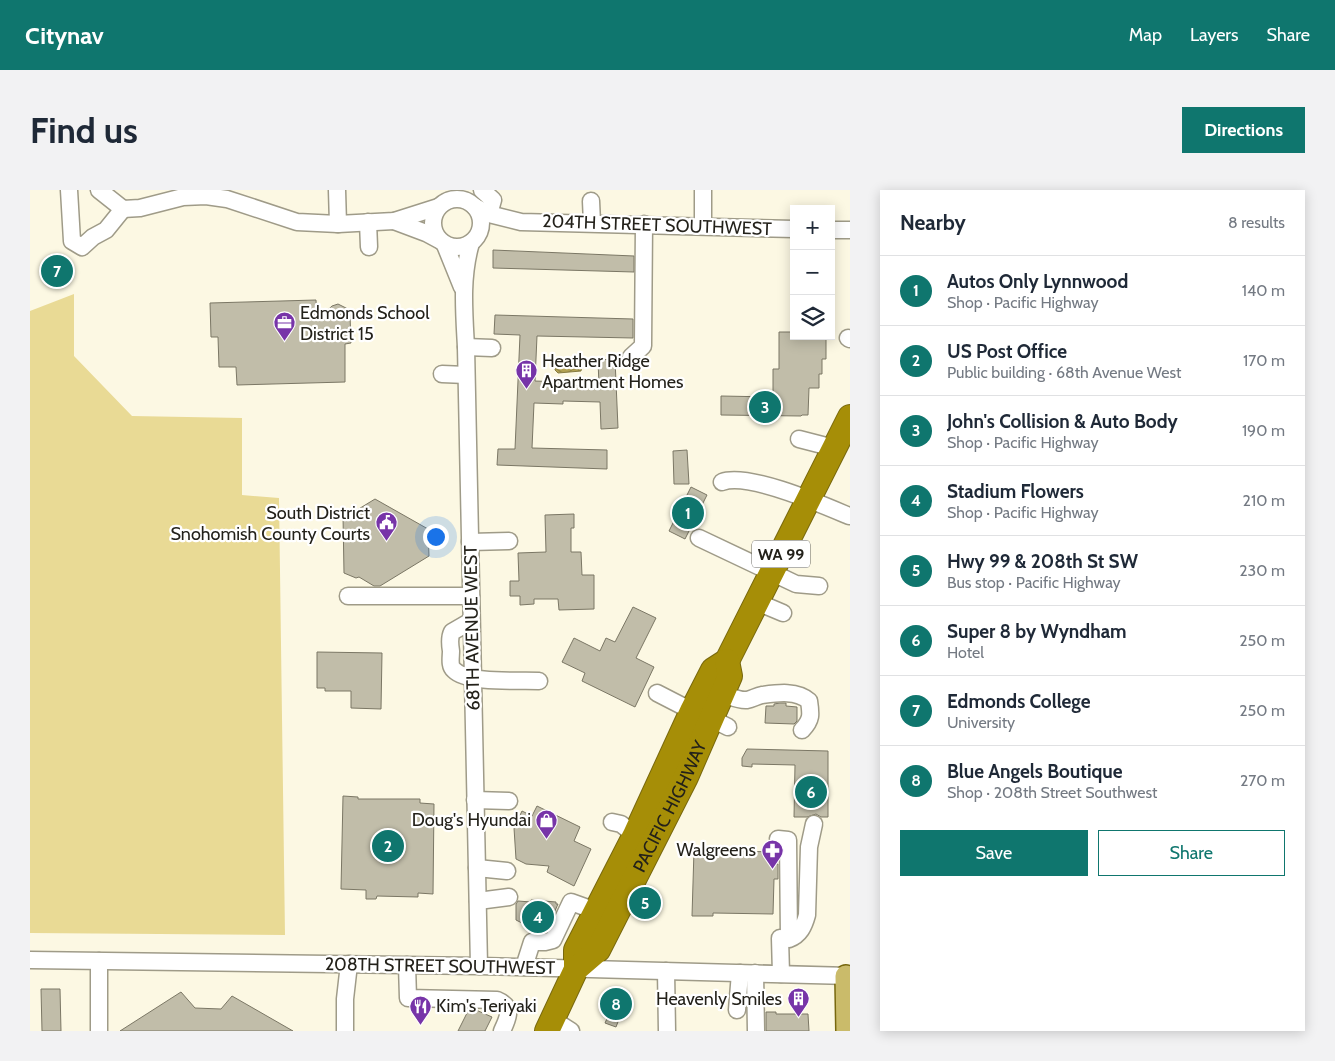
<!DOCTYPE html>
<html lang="en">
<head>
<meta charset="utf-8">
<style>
  :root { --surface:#fff; --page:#f2f2f3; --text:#1f2937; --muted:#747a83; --line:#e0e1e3; --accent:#0f766e }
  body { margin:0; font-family:Cabin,sans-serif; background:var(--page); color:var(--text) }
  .controls { position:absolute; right:15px; top:15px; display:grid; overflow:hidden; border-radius:0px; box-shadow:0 2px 12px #0003 }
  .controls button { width:45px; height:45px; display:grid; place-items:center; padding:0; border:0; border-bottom:1px solid var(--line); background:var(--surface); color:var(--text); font:25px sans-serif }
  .you { position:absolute; left:405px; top:346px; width:18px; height:18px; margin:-12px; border:4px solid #fff; border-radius:50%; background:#1a73e8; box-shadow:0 0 0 8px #1a73e833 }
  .badge { display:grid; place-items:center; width:32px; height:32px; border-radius:50%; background:var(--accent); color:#fff; font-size:16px; font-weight:700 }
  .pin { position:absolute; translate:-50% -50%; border:2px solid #fff; box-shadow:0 1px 5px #0006 }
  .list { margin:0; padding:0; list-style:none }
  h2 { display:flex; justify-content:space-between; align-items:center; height:65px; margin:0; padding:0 20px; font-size:21px }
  h2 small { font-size:16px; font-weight:400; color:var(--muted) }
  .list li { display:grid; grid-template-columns:32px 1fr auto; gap:15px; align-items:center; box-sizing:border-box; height:70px; padding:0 20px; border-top:1px solid var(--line) }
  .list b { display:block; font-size:19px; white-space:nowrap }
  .list p { margin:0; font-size:16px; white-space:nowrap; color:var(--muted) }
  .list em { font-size:16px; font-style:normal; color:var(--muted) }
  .actions { display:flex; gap:10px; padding:15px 20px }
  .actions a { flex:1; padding:11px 0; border:1px solid var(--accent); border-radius:0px; text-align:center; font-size:18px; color:var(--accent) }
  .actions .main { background:var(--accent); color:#fff }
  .icon { flex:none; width:28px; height:28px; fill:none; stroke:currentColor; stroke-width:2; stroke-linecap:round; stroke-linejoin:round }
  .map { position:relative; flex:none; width:820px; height:841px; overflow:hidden; border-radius:0px }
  header { display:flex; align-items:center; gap:30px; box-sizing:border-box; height:70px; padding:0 25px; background:var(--accent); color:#fff }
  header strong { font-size:24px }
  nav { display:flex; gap:28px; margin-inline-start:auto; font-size:18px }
  .intro { display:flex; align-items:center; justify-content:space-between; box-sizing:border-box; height:120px; padding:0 30px }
  h1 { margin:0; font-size:35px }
  .button { padding:12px 22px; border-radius:0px; background:var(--accent); color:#fff; font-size:18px; font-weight:700 }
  main { display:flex; gap:30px; padding:0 30px }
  aside { flex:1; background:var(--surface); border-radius:0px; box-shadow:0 2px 12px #0003 }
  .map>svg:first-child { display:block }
  .grass { fill:#e9da95 }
  .water { fill:url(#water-waves); stroke:#877b41 }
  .building { fill:#c1bda9; stroke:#7b7765 }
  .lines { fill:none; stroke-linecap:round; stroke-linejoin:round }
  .minor-casing { stroke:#9f9b88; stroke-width:19 }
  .major-casing { stroke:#78680e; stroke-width:24 }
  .highway-casing { stroke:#78680e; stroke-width:26 }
  .minor { stroke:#fff; stroke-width:16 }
  .major { stroke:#cabb6a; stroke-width:21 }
  .highway { stroke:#a68e07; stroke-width:24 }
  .labels { text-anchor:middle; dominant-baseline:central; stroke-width:4.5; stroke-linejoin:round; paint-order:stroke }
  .shield { fill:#fff; stroke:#65645f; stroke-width:1 }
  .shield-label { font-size:16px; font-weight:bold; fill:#23211a }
  .street-label { font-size:18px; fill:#23211a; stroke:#fff }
  .poi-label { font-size:18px; fill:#23211a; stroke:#fff; text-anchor:end }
</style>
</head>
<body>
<header>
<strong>Citynav</strong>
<nav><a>Map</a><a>Layers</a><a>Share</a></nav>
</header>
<div class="intro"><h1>Find us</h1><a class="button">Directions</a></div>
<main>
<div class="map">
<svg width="820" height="841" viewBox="0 0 820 841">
  <defs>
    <pattern id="water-waves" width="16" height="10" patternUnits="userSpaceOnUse" patternTransform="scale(1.25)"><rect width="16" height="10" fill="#b2a152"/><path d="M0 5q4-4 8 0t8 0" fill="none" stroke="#908343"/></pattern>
  </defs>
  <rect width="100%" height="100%" fill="#fcf8e3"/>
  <!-- grass -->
  <polygon class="grass" points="44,104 44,166 102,226 212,228 212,305 249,308 255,745 0,743 0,121"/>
  <!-- water -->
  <polygon class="water" points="528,171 552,175 551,181 528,183 525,180 526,173"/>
  <!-- building -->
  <g class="building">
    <polygon points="463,60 604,66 604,82 463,78"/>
    <polygon points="286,110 287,130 302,116 308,114 318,119 320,125 321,153 315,154 315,192 207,195 206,177 189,177 188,147 181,147 180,113"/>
    <polygon points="465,125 603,129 603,148 507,146 505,191 534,192 534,195 569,196 568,170 585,169 588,238 571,239 570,212 533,211 533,214 504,213 502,258 577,260 577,279 467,275 468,259 485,259 490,145 464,144"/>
    <polygon points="749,142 764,142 764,146 796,146 796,169 792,169 792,184 789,184 789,198 779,198 778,225 772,225 771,226 691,225 691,206 743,207 743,179 749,179"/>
    <polygon points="657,260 659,294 644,294 643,261"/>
    <polygon points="661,297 677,305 655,349 639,341"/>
    <polygon points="345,309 398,339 399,366 350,396 344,396 329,387 326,388 314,383 313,326 324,319 327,320"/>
    <polygon points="544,324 544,338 541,338 541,362 551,362 552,385 564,385 564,419 529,420 528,409 504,409 504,414 490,415 490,406 480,406 480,391 489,391 488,363 516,362 515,325"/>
    <polygon points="603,417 626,428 606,468 624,477 605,517 552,491 555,483 532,472 544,448 570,461 576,448 585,452"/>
    <polygon points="287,462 352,463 351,519 321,518 321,501 295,501 295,498 287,498"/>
    <polygon points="750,513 756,513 756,516 767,517 767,531 764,534 735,533 736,516 744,516 744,514"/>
    <polygon points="717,559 798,561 798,627 791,627 786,624 777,627 764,627 765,575 722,574 722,577 712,576 712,568"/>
    <polygon points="313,606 328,607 328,609 390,609 390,613 404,614 403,704 388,703 388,707 347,706 346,709 336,709 336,700 311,699"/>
    <polygon points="507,616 550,637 544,651 561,659 544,696 517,682 519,676 496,674 486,669 484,638 492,621 502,626"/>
    <polygon points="664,660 745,662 745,674 748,674 748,689 744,689 743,724 683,723 683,726 662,726"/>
    <polygon points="501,710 526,712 526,714 528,714 516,741 510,742 486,730 486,714 488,711 501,712"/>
    <polygon points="11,799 30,799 31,841 12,841"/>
    <polygon points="575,801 603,814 597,827 591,824 586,837 575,833 581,820 569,815"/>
    <polygon points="151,802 165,818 191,819 202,806 263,841 90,841"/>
    <polygon points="439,819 446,820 462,827 455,841 428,841"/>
    <polygon points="736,822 746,822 746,824 778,824 779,841 736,841"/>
  </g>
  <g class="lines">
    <defs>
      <g id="minor">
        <polyline points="39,0 42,51 52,57 63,47 76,40 93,19"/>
        <polyline points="69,0 93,19"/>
        <polyline points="307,0 308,34"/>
        <polyline points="452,0 463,10 459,24"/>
        <circle cx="427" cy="33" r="24"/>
        <polyline points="561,11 562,33"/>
        <polyline points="445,17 459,24 491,32 764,39"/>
        <polyline points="93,19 110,18 153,7 176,6 197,9 267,32 308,34 364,31 408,17"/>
        <polyline points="364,31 396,43 409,50"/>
        <polyline points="338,32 339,57"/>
        <polyline points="673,36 673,0"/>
        <polyline points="801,40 820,40"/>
        <path d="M441,53C431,87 434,121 436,157L449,776"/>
        <polyline points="415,55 432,97"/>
        <polyline points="818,148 820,149"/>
        <polyline points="436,157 462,158"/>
        <polyline points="601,167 613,156 614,34"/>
        <polyline points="412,184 436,185"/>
        <polyline points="769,249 804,258"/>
        <path d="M692,292C718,282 793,315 819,326"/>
        <polyline points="669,348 766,394 789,396"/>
        <polyline points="440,352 479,351"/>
        <polyline points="318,406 441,406"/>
        <polyline points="727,412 753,423"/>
        <path d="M441,431L422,442C419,448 420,455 421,461C421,467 419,476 424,480C438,494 489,490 509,491"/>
        <polyline points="627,503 662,521"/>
        <path d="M693,504C700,506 709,511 717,510C722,509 727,506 732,505C747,503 767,500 779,511C781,524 782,530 772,540"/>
        <polyline points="682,529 698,537"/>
        <polyline points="445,610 479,611"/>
        <polyline points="582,632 591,634 605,645"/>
        <path d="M748,649L758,650L759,749C770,745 774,736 777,725L779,657L784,634"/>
        <polyline points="447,678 477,681"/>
        <polyline points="448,711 479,707"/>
        <polyline points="750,748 751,784"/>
        <polyline points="0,770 449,776 820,786"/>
        <path d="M377,775L378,808L467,810C484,817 478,828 472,841"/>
        <polyline points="494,777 502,752 515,752 523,750 541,712 566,721"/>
        <polyline points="636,781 637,841"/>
        <polyline points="725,783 726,841"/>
        <polyline points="707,820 710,783"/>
        <polyline points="522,829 541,841"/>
        <polyline points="69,841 69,771"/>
        <polyline points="315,841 315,809 319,774"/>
      </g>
      <polyline id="major" points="816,786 817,841"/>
      <g id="highway">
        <polyline points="546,779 546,760 605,645 662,521 683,480 697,471 820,227"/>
        <path id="s1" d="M517,841L546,779L568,760L656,587L700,486L697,471"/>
      </g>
    </defs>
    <!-- minor casing -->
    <use href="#minor" class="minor-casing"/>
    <!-- major casing -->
    <use href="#major" class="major-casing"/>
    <!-- highway casing -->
    <use href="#highway" class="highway-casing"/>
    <!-- minor -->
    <use href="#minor" class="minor"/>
    <!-- major -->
    <use href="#major" class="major"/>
    <!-- highway -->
    <use href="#highway" class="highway"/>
  </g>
  <!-- icons -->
  <defs>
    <symbol id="office-pin" viewBox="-11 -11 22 30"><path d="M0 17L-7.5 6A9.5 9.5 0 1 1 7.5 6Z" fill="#7734a8" stroke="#fff"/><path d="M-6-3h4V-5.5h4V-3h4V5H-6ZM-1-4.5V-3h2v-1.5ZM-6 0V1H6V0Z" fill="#fff"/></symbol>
    <symbol id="building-pin" viewBox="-11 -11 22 30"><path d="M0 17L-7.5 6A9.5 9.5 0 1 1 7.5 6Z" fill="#7734a8" stroke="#fff"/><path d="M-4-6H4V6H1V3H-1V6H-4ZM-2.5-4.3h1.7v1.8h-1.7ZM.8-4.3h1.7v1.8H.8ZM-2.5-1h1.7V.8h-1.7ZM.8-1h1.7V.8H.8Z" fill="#fff"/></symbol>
    <symbol id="civic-pin" viewBox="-11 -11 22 30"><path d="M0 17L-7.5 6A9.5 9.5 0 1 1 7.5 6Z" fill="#7734a8" stroke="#fff"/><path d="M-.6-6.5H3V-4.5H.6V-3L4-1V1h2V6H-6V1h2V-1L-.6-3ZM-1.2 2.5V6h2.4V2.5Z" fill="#fff"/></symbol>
    <symbol id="shop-pin" viewBox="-11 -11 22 30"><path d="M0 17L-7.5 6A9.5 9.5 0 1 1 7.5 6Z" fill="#7734a8" stroke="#fff"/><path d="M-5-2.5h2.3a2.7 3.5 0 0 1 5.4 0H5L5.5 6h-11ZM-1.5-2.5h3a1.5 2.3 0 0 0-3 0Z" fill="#fff"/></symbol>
    <symbol id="pharmacy-pin" viewBox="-11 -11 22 30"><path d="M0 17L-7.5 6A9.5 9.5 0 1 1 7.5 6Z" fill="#7734a8" stroke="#fff"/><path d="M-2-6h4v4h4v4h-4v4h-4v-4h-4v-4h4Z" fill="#fff"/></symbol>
    <symbol id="restaurant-pin" viewBox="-11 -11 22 30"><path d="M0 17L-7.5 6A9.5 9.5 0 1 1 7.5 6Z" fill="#7734a8" stroke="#fff"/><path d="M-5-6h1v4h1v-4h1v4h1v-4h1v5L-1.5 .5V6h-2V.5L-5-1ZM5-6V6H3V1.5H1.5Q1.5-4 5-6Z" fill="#fff"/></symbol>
  </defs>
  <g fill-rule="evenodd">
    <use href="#office-pin" x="242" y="120" width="25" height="34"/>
    <use href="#building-pin" x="484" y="168" width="25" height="34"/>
    <use href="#civic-pin" x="344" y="320" width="25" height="34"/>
    <use href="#shop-pin" x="504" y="618" width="25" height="34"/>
    <use href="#pharmacy-pin" x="730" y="648" width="25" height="34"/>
    <use href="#building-pin" x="756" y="796" width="25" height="34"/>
    <use href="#restaurant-pin" x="378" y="804" width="25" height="34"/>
  </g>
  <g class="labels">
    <!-- shield labels -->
    <rect class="shield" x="722" y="350.5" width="58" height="27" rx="4"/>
    <g class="shield-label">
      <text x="751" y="364">WA 99</text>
    </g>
    <!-- street labels -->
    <g class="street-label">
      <text transform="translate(627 35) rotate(2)">204TH STREET SOUTHWEST</text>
      <text transform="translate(442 438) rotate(-91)">68TH AVENUE WEST</text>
      <text stroke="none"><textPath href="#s1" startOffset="258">PACIFIC HIGHWAY</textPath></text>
      <text transform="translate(410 776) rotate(1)">208TH STREET SOUTHWEST</text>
    </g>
    <!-- poi labels -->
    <g class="poi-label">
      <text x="270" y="123" text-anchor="start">Edmonds School<tspan x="270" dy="21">District 15</tspan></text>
      <text x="512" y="171" text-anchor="start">Heather Ridge<tspan x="512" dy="21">Apartment Homes</tspan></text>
      <text x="340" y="323">South District<tspan x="340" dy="21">Snohomish County Courts</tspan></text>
      <text x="501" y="630">Doug's Hyundai</text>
      <text x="726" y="660">Walgreens</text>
      <text x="752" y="809">Heavenly Smiles</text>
      <text x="406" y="816" text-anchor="start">Kim's Teriyaki</text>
    </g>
  </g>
</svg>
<div class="controls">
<button>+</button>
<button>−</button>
<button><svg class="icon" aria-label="layers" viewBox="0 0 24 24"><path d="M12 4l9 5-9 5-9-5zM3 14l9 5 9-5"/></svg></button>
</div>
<div class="you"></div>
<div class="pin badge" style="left:658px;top:323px">1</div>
<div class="pin badge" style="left:358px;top:656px">2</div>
<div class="pin badge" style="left:735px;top:217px">3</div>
<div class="pin badge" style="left:508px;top:727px">4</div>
<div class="pin badge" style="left:615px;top:713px">5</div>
<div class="pin badge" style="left:781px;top:602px">6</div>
<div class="pin badge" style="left:27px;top:81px">7</div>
<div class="pin badge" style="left:586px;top:814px">8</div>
</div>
<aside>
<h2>Nearby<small>8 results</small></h2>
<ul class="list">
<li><span class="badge">1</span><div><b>Autos Only Lynnwood</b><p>Shop · Pacific Highway</p></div><em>140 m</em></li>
<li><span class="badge">2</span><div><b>US Post Office</b><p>Public building · 68th Avenue West</p></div><em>170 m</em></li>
<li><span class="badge">3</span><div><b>John's Collision &amp; Auto Body</b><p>Shop · Pacific Highway</p></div><em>190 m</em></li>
<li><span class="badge">4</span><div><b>Stadium Flowers</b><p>Shop · Pacific Highway</p></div><em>210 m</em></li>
<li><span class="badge">5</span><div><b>Hwy 99 &amp; 208th St SW</b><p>Bus stop · Pacific Highway</p></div><em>230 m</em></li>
<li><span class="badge">6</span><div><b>Super 8 by Wyndham</b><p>Hotel</p></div><em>250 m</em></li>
<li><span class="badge">7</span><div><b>Edmonds College</b><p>University</p></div><em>250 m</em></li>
<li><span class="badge">8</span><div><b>Blue Angels Boutique</b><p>Shop · 208th Street Southwest</p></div><em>270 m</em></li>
</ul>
<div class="actions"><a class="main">Save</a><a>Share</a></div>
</aside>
</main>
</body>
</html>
